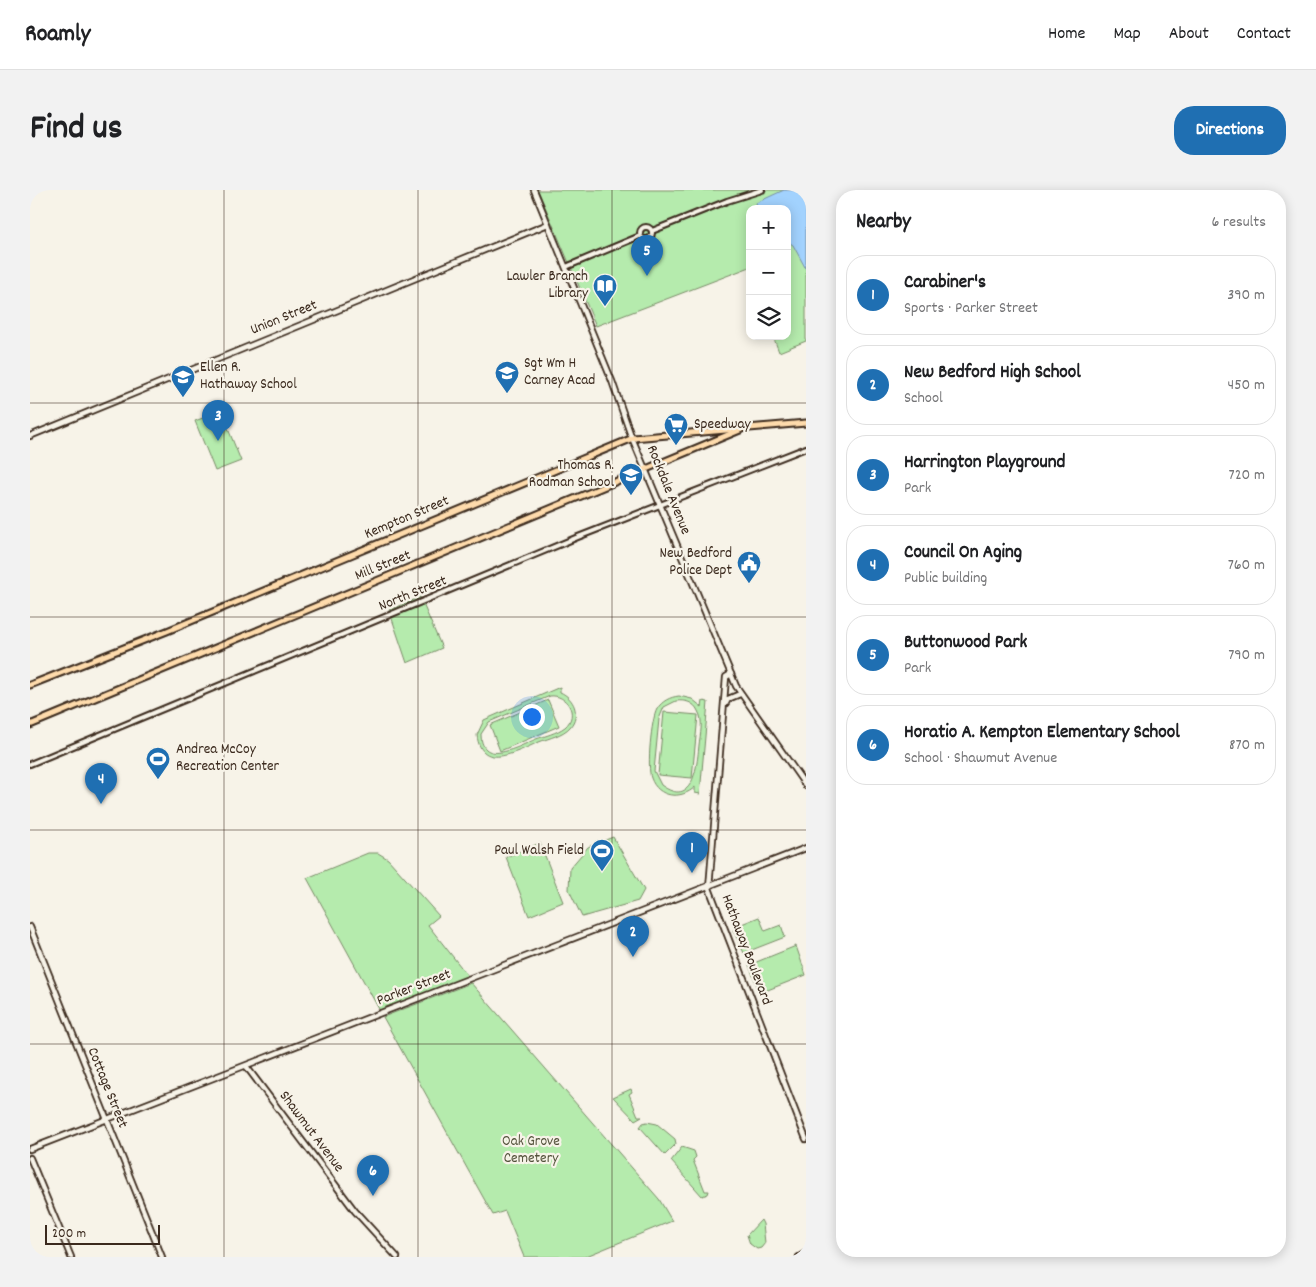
<!DOCTYPE html>
<html lang="en">
<head>
<meta charset="utf-8">
<style>
  :root { --surface:#fff; --page:#f2f2f2; --text:#202124; --muted:#757577; --line:#e0e0e0; --accent:#1f6fb2 }
  body { margin:0; font-family:Dekko,sans-serif; background:var(--page); color:var(--text) }
  .controls { position:absolute; right:15px; top:15px; display:grid; overflow:hidden; border-radius:10px; box-shadow:0 2px 12px #0003 }
  .controls button { width:45px; height:45px; display:grid; place-items:center; padding:0; border:0; border-bottom:1px solid var(--line); background:var(--surface); color:var(--text); font:25px sans-serif }
  .scale { position:absolute; left:15px; bottom:12px; width:115px; box-sizing:border-box; padding-left:5px; border:2px solid #3b2a1e; border-top:0; font-size:14px; line-height:18px; white-space:nowrap; color:#3b2a1e; -webkit-text-stroke:4px #f7f3e8; paint-order:stroke }
  .you { position:absolute; left:501px; top:526px; width:18px; height:18px; margin:-12px; border:4px solid #fff; border-radius:50%; background:#1a73e8; box-shadow:0 0 0 8px #1a73e833 }
  .badge { display:grid; place-items:center; width:32px; height:32px; border-radius:50%; background:var(--accent); color:#fff; font-size:16px; font-weight:700 }
  .pin { position:absolute; translate:-50% -41px; filter:drop-shadow(0 1px 2px #0008) }
  .pin::after { content:''; position:absolute; top:26px; width:18px; height:15px; background:inherit; clip-path:polygon(0 0,100% 0,50% 100%) }
  .list { margin:0; padding:0; list-style:none }
  h2 { display:flex; justify-content:space-between; align-items:center; height:65px; margin:0; padding:0 20px; font-size:21px }
  h2 small { font-size:16px; font-weight:400; color:var(--muted) }
  .list li { display:grid; grid-template-columns:32px 1fr auto; gap:15px; align-items:center; box-sizing:border-box; height:80px; margin:0 10px 10px; padding:0 10px; border:1px solid var(--line); border-radius:20px }
  .list b { display:block; font-size:19px; white-space:nowrap }
  .list p { margin:0; font-size:16px; white-space:nowrap; color:var(--muted) }
  .list em { font-size:16px; font-style:normal; color:var(--muted) }
  .icon { flex:none; width:28px; height:28px; fill:none; stroke:currentColor; stroke-width:2; stroke-linecap:round; stroke-linejoin:round }
  .map { position:relative; flex:none; width:776px; height:1067px; overflow:hidden; border-radius:20px }
  header { display:flex; align-items:center; gap:30px; box-sizing:border-box; height:70px; padding:0 25px; background:var(--surface); border-bottom:1px solid var(--line) }
  header strong { font-size:24px }
  nav { display:flex; gap:28px; margin-inline-start:auto; font-size:18px }
  .intro { display:flex; align-items:center; justify-content:space-between; box-sizing:border-box; height:120px; padding:0 30px }
  h1 { margin:0; font-size:35px }
  .button { padding:12px 22px; border-radius:20px; background:var(--accent); color:#fff; font-size:18px; font-weight:700 }
  main { display:flex; gap:30px; padding:0 30px }
  aside { flex:1; background:var(--surface); border-radius:20px; box-shadow:0 2px 12px #0003 }
  .map>svg:first-child { display:block }
  .green { fill:#b5ebad; stroke:#788a66; fill-rule:evenodd }
  .water { fill:#a2d2fe; stroke:#798fa4 }
  .lines { fill:none; stroke-linecap:round; stroke-linejoin:round }
  .tertiary-casing { stroke:#3b2a1e; stroke-width:8 }
  .secondary-casing { stroke:#3b2a1e; stroke-width:8 }
  .primary-casing { stroke:#3b2a1e; stroke-width:9 }
  .tertiary { stroke:#f7f3e8; stroke-width:4 }
  .secondary { stroke:#f7f3e8; stroke-width:4.5 }
  .primary { stroke:#fedbac; stroke-width:5 }
  .grid { fill:none; stroke:#3b2a1e; stroke-width:1; stroke-opacity:0.55 }
  .labels { text-anchor:middle; dominant-baseline:central; stroke-width:4.5; stroke-linejoin:round; paint-order:stroke }
  .poi-label { font-size:15px; fill:#3b2a1e; stroke:#f7f3e8; text-anchor:end }
  .street-label { font-size:15px; fill:#3b2a1e; stroke:#f7f3e8 }
  .park-label { font-size:15px; fill:#53513b; stroke:#f7f3e8 }
</style>
</head>
<body>
<header>
<strong>Roamly</strong>
<nav><a>Home</a><a>Map</a><a>About</a><a>Contact</a></nav>
</header>
<div class="intro"><h1>Find us</h1><a class="button">Directions</a></div>
<main>
<div class="map">
<svg width="776" height="1067" viewBox="0 0 776 1067">
  <rect width="100%" height="100%" fill="#f7f3e8"/>
  <filter id="ink" filterUnits="userSpaceOnUse"><feTurbulence type="fractalNoise" baseFrequency=".02" numOctaves="2"/><feDisplacementMap in="SourceGraphic" scale="10" xChannelSelector="R" yChannelSelector="G"/><feConvolveMatrix kernelMatrix="1 2 1 2 8 2 1 2 1" color-interpolation-filters="sRGB"/></filter>
  <g filter="url(#ink)">
    <!-- green -->
    <g class="green">
      <polygon points="508,0 776,0 776,151 749,162 743,146 757,146 757,19 720,19 720,77 566,136"/>
      <polygon points="191,221 211,271 185,281 165,231"/>
      <polygon points="390,407 412,458 377,473 359,420"/>
      <path d="M530,497V502C544,508 551,524 540,537C533,545 519,548 509,552C490,560 451,583 447,545L454,530ZM520,506C536,504 550,524 535,537C527,543 515,546 506,549C490,556 451,578 451,544L459,532Z"/>
      <path d="M649,506L662,509L672,517L673,511L678,512L670,604L665,603V597C651,610 628,608 621,588C617,577 621,530 627,519C632,511 640,507 649,506ZM646,511C655,510 664,512 668,521C674,531 670,545 669,555C667,575 664,619 631,595L624,581L629,529L634,517Z"/>
      <polygon points="518,510 529,536 470,561 460,535"/>
      <polygon points="634,522 668,525 662,588 628,585"/>
      <polygon points="583,647 614,700 608,711 552,727 539,700 540,678 558,657"/>
      <polygon points="510,653 533,712 499,726 476,667"/>
      <polygon points="338,663 348,663 358,669 409,726 398,735 438,786 350,821 277,688"/>
      <polygon points="729,727 735,741 751,735 755,747 714,763 703,740 714,733"/>
      <polygon points="766,756 776,785 730,803 719,775"/>
      <polygon points="441,793 629,1009 642,1031 554,1067 494,1067 475,1021 463,1025 353,827"/>
      <polygon points="601,899 602,902 599,904 608,926 612,926 605,930 583,907"/>
      <polygon points="617,932 627,934 645,949 646,954 635,965 610,937 613,933"/>
      <polygon points="652,957 664,961 666,967 663,970 675,1001 679,1001 678,1004 672,1006 641,971"/>
      <polygon points="731,1030 733,1034 735,1053 731,1058 727,1059 720,1054 717,1045"/>
    </g>
    <!-- water -->
    <polygon class="water" points="754,0 776,0 776,79 763,55 757,51 757,19 727,19 726,13"/>
    <g class="lines">
      <defs>
        <g id="tertiary">
          <circle cx="616" cy="43" r="6"/>
          <polyline points="622,41 697,11 732,0"/>
          <polyline points="536,77 610,46"/>
          <polyline points="0,574 548,347 776,258"/>
          <polyline points="769,1067 776,1063"/>
        </g>
        <g id="secondary">
          <polyline points="504,0 582,191 600,243 706,496 776,596"/>
          <polyline points="0,246 518,34"/>
          <polyline points="701,484 696,487 679,698 776,949"/>
          <polyline points="696,513 698,509 710,504"/>
          <polyline points="0,737 132,1067"/>
          <polyline points="216,876 325,1021 367,1067"/>
          <polyline points="0,959 776,658"/>
          <polyline points="0,968 41,1067"/>
        </g>
        <g id="primary">
          <polyline points="0,495 137,441 603,248 776,233"/>
          <polyline points="0,535 710,240"/>
        </g>
      </defs>
      <!-- tertiary casing -->
      <use href="#tertiary" class="tertiary-casing"/>
      <!-- secondary casing -->
      <use href="#secondary" class="secondary-casing"/>
      <!-- primary casing -->
      <use href="#primary" class="primary-casing"/>
      <!-- tertiary -->
      <use href="#tertiary" class="tertiary"/>
      <!-- secondary -->
      <use href="#secondary" class="secondary"/>
      <!-- primary -->
      <use href="#primary" class="primary"/>
    </g>
  </g>
  <!-- grid -->
  <path class="grid" d="M194,0V1067M388,0V1067M582,0V1067M0,213H776M0,427H776M0,640H776M0,854H776"/>
  <!-- icons -->
  <defs>
    <symbol id="library-pin" viewBox="-11 -11 22 30"><path d="M0 17L-7.5 6A9.5 9.5 0 1 1 7.5 6Z" fill="#1f6fb2" stroke="#f7f3e8"/><path d="M-6-4Q-3-5.5-.7-3.5V5Q-3 3-6 4ZM6-4Q3-5.5 .7-3.5V5Q3 3 6 4Z" fill="#fff"/></symbol>
    <symbol id="school-pin" viewBox="-11 -11 22 30"><path d="M0 17L-7.5 6A9.5 9.5 0 1 1 7.5 6Z" fill="#1f6fb2" stroke="#f7f3e8"/><path d="M0-5L7-2L0 1L-7-2ZM-4 1L0 2.5L4 1V4Q0 6-4 4Z" fill="#fff"/></symbol>
    <symbol id="supermarket-pin" viewBox="-11 -11 22 30"><path d="M0 17L-7.5 6A9.5 9.5 0 1 1 7.5 6Z" fill="#1f6fb2" stroke="#f7f3e8"/><path d="M-6-5.5h2.5l.6 2H6L4.5 2H-2.5L-4.4-4H-6ZM-1.5 3.2a1.3 1.3 0 1 0 .1 0ZM3 3.2a1.3 1.3 0 1 0 .1 0Z" fill="#fff"/></symbol>
    <symbol id="civic-pin" viewBox="-11 -11 22 30"><path d="M0 17L-7.5 6A9.5 9.5 0 1 1 7.5 6Z" fill="#1f6fb2" stroke="#f7f3e8"/><path d="M-.6-6.5H3V-4.5H.6V-3L4-1V1h2V6H-6V1h2V-1L-.6-3ZM-1.2 2.5V6h2.4V2.5Z" fill="#fff"/></symbol>
    <symbol id="stadium-pin" viewBox="-11 -11 22 30"><path d="M0 17L-7.5 6A9.5 9.5 0 1 1 7.5 6Z" fill="#1f6fb2" stroke="#f7f3e8"/><path d="M0-5a6.5 5 0 1 0 0 10a6.5 5 0 1 0 0-10ZM-3.5-1.8h7v3.6h-7Z" fill="#fff"/></symbol>
  </defs>
  <g fill-rule="evenodd">
    <use href="#library-pin" x="561" y="82" width="28" height="38"/>
    <use href="#school-pin" x="463" y="169" width="28" height="38"/>
    <use href="#school-pin" x="139" y="173" width="28" height="38"/>
    <use href="#supermarket-pin" x="632" y="221" width="28" height="38"/>
    <use href="#school-pin" x="587" y="271" width="28" height="38"/>
    <use href="#civic-pin" x="705" y="359" width="28" height="38"/>
    <use href="#stadium-pin" x="114" y="555" width="28" height="38"/>
    <use href="#stadium-pin" x="558" y="647" width="28" height="38"/>
  </g>
  <g class="labels">
    <!-- poi labels -->
    <g class="poi-label">
      <text x="558" y="87">Lawler Branch<tspan x="558" dy="17">Library</tspan></text>
      <text x="494" y="174" text-anchor="start">Sgt Wm H<tspan x="494" dy="17">Carney Acad</tspan></text>
      <text x="170" y="178" text-anchor="start">Ellen R.<tspan x="170" dy="17">Hathaway School</tspan></text>
      <text x="664" y="235" text-anchor="start">Speedway</text>
      <text x="584" y="276">Thomas R.<tspan x="584" dy="17">Rodman School</tspan></text>
      <text x="702" y="364">New Bedford<tspan x="702" dy="17">Police Dept</tspan></text>
      <text x="146" y="560" text-anchor="start">Andrea McCoy<tspan x="146" dy="17">Recreation Center</tspan></text>
      <text x="554" y="661">Paul Walsh Field</text>
    </g>
    <!-- street labels -->
    <g class="street-label">
      <text transform="translate(254 128) rotate(-22)">Union Street</text>
      <text transform="translate(638 300) rotate(68)">Rockdale Avenue</text>
      <text transform="translate(377 328) rotate(-23)">Kempton Street</text>
      <text transform="translate(353 376) rotate(-22)">Mill Street</text>
      <text transform="translate(383 404) rotate(-22)">North Street</text>
      <text transform="translate(716 760) rotate(69)">Hathaway Boulevard</text>
      <text transform="translate(384 798) rotate(-21)">Parker Street</text>
      <text transform="translate(77 898) rotate(68)">Cottage Street</text>
      <text transform="translate(281 942) rotate(53)">Shawmut Avenue</text>
    </g>
    <!-- park labels -->
    <g class="park-label">
      <text x="501" y="952">Oak Grove<tspan x="501" dy="17">Cemetery</tspan></text>
    </g>
  </g>
</svg>
<div class="controls">
<button>+</button>
<button>−</button>
<button><svg class="icon" aria-label="layers" viewBox="0 0 24 24"><path d="M12 4l9 5-9 5-9-5zM3 14l9 5 9-5"/></svg></button>
</div>
<div class="scale">200 m</div>
<div class="you"></div>
<div class="pin badge" style="left:662px;top:683px">1</div>
<div class="pin badge" style="left:603px;top:767px">2</div>
<div class="pin badge" style="left:188px;top:251px">3</div>
<div class="pin badge" style="left:71px;top:614px">4</div>
<div class="pin badge" style="left:617px;top:86px">5</div>
<div class="pin badge" style="left:343px;top:1006px">6</div>
</div>
<aside>
<h2>Nearby<small>6 results</small></h2>
<ul class="list">
<li><span class="badge">1</span><div><b>Carabiner's</b><p>Sports · Parker Street</p></div><em>390 m</em></li>
<li><span class="badge">2</span><div><b>New Bedford High School</b><p>School</p></div><em>450 m</em></li>
<li><span class="badge">3</span><div><b>Harrington Playground</b><p>Park</p></div><em>720 m</em></li>
<li><span class="badge">4</span><div><b>Council On Aging</b><p>Public building</p></div><em>760 m</em></li>
<li><span class="badge">5</span><div><b>Buttonwood Park</b><p>Park</p></div><em>790 m</em></li>
<li><span class="badge">6</span><div><b>Horatio A. Kempton Elementary School</b><p>School · Shawmut Avenue</p></div><em>870 m</em></li>
</ul>
</aside>
</main>
</body>
</html>
